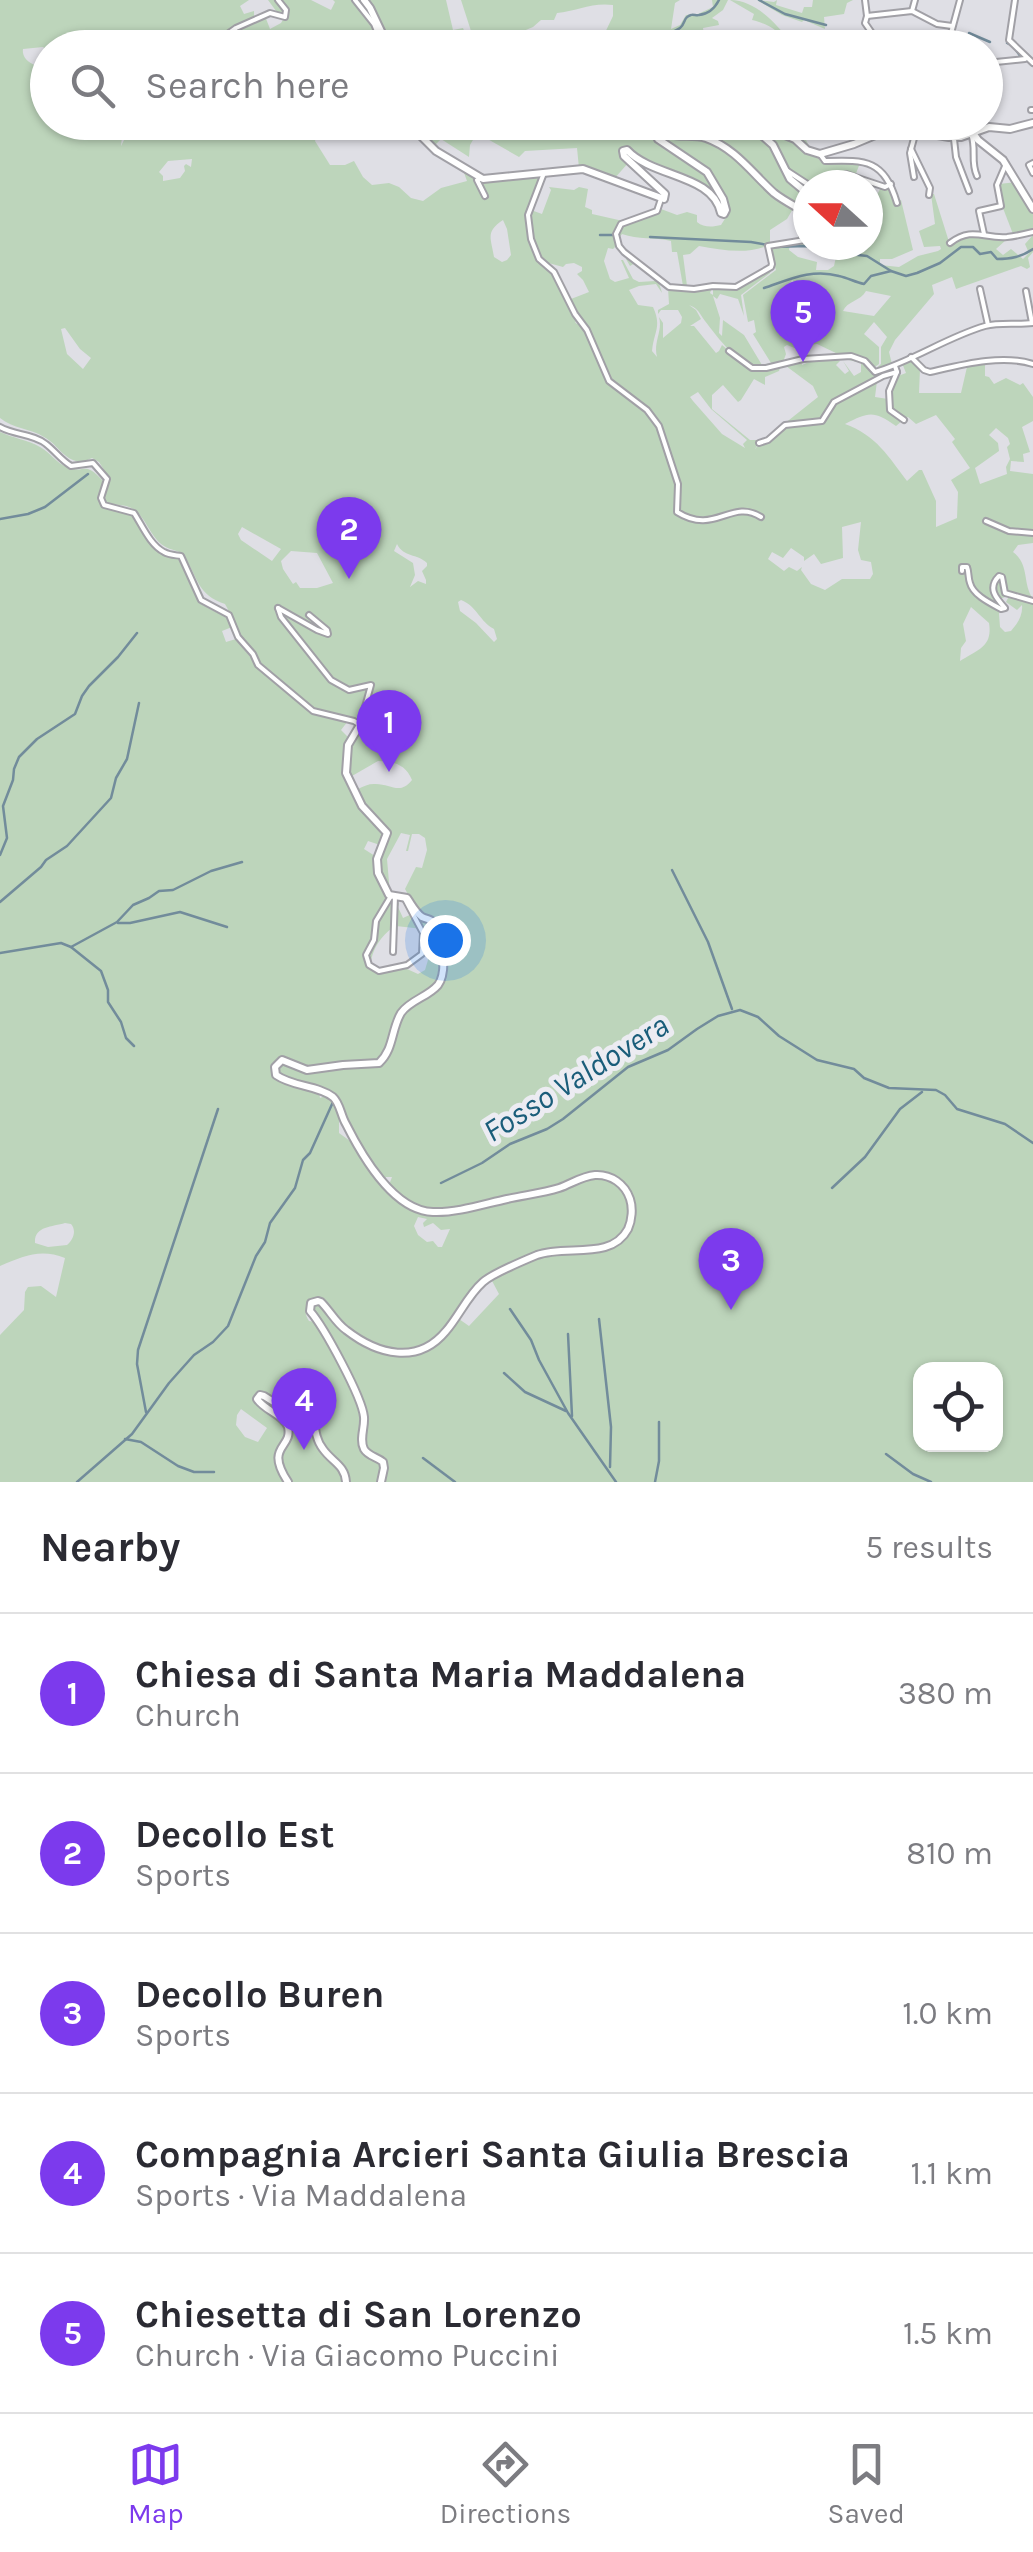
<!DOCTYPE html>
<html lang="en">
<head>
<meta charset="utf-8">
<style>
  :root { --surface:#fff; --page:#f2f2f3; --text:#2b2b33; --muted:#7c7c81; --line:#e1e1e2; --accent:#7c3aed }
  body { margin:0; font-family:Karla,sans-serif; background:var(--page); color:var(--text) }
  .controls { position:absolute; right:30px; bottom:30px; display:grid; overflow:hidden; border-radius:20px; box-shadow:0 2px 8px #0004 }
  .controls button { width:90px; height:90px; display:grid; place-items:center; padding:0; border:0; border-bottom:2px solid var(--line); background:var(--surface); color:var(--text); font:50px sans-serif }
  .compass { position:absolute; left:793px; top:170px; width:90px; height:90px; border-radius:50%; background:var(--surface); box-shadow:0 2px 8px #0004; rotate:291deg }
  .you { position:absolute; left:445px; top:940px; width:35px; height:35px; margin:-25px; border:8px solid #fff; border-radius:50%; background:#1a73e8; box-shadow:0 0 0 15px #1a73e833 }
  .badge { display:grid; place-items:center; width:65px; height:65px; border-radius:50%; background:var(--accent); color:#fff; font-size:32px; font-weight:700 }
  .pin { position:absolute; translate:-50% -82px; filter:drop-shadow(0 2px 5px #0008) }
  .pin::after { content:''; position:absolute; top:52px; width:35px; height:30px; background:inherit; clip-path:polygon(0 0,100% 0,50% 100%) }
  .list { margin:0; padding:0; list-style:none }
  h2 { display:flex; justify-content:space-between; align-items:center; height:130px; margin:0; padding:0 40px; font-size:42px }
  h2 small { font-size:32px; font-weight:400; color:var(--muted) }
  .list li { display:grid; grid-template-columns:65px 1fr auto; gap:30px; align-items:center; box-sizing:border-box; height:160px; padding:0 40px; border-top:2px solid var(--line) }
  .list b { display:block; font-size:38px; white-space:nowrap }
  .list p { margin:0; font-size:32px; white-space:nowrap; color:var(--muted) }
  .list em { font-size:32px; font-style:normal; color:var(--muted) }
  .icon { flex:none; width:55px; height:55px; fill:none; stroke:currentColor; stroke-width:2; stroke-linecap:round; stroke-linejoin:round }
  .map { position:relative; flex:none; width:1033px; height:1482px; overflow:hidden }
  .search { position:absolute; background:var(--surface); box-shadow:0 2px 8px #0004; left:30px; right:30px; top:30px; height:110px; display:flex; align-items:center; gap:25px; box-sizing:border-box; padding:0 35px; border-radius:55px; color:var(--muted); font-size:38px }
  .sheet { height:930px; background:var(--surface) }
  nav { display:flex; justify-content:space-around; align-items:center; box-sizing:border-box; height:140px; border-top:2px solid var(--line); background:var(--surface); font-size:28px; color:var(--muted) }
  nav a { display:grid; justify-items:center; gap:5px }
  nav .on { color:var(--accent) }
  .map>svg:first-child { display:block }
  .green { fill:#bdd5bb; fill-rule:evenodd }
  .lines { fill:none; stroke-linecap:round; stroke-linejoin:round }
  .stream { stroke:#728c9b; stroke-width:2.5 }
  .minor-casing { stroke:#a1a0a6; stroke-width:8 }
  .tertiary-casing { stroke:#a1a0a6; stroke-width:10 }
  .minor { stroke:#fff; stroke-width:4 }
  .tertiary { stroke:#fff; stroke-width:6 }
  .labels { text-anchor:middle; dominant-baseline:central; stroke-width:10; stroke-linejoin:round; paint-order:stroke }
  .water-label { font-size:32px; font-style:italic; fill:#1a5d7a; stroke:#ececf2 }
</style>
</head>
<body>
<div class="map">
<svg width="1033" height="1482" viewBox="0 0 1033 1482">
  <rect width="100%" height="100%" fill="#dfdfe5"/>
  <!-- green -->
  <g class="green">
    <path d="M0,0H249L240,6L244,14L254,11V19L231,30L224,37L265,16L270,29L281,23L286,15H279L268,0H277L286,13V7L280,0H311L331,10L335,2L333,0H362L369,8L388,47L48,48L47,50L43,47L23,49C21,61 37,68 47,67L48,122L128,124L131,123V126L122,137L121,146L126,136L136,137L143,132L149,134V138L156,136L158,132L153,123H321L315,141L330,165H345L354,161L363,177L372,185L389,183L399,187L411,198L423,201L441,188L467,181L463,170L489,181L542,175C530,214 520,218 538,259L537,261C558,270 565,299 578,320L575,322L577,324L582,322L559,281L571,299L589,292L583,280L577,274L582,271V267L574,263L566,264L563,267L545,262C533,247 527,229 531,210L542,214L551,190L549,187L574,190L579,187L588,189L585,207L592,210V214L623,221L615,229L616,246L613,249L608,248L604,261L610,279L615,282L629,278L621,260H623L633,279L639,282L655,281L653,275L635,263L630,266L626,259L629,257C647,270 657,270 662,293L656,284L639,286L629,290L638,305L653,307C662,327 654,331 652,351L657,357C653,342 663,331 659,317L663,323V338L681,323L682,317L678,310H661L658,314V310L669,304L668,288L693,290L712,288L710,293L713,295V286L735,290L773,265L770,273L741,295L744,316L738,299L720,294L717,299L713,296L720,318L719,333L722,336L723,320L744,335L762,365L771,363L753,334L756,332L754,320L748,322L743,295L776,270L769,249V245C747,255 722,250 699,246L690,254L683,255L687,286H683L677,252H672L671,241C655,237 638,240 622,234L619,238L618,231L621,225L659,212L661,209L677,215L687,212L697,215V222C704,228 713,227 721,225L728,214C725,156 667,163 652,123C670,146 688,132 710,142C744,157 763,189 794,207L787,219L770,230V245L790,243L789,250L798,257L817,262L816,270H828L834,266L836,257C826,248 804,246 791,247V245L794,243L808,242V245H868V196L878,193L881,187L890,188L895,203L901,200L913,250L892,259H880V265L899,267L918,256L938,251L941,249L940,246L924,247L919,231L935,224L931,194H934L950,245C968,231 984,236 1006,240L996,249L1003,255L1011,249L1023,259L1029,253L1025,244L1033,235V252L1028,258L1030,267L1027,269L1021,266L956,289L952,277L932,285L934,294L895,340L889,352L892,364L877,371L875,369L881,364V347L887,337L874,322L864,334L879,347V364L872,369L868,368L874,373L895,368L896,372L877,381L875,397L888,399L889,411L902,421L896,426C873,410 869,412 845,424C877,436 888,456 907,481L919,470H922L936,501V527L957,518L958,492L951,480L970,468L952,442L955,439L936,415L916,424L908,417L904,419L892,409C889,396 891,385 897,373L898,376L906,373L902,363L910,360L920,369L919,393H961L967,367L985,363V376L989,377L994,384L1006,378L1020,385L1023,383L1033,397V421L1022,427L1030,452L1023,454L1024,462L1011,461L1010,471L1033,474V543L1018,545L1013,552C1030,565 1022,583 1033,599V1482H383L386,1471L384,1461L372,1453L365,1444C363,1431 367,1417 363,1404C355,1379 329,1330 313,1311L312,1305L319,1303L322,1305C348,1339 387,1371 430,1347C442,1341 450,1329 459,1319L469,1326L499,1294L491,1279C509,1272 528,1260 547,1255C566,1250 598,1255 614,1245C645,1226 636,1174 597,1173C584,1173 573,1180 561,1185C538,1192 446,1214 426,1210C409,1207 399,1198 389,1185L392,1177H386L384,1180L353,1135L335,1097L284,1079L279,1075L278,1066L286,1061L309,1072L342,1066L378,1065L384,1063L394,1041L404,1013L441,983L446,970L441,927L435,921L418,912L405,889L416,867L422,868L427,850L425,838L419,834H412L408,851H406L410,835L401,833L387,859L390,894C373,862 379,864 388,833C367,810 343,788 348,753C349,743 351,739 361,734L363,713L359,714V718L355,720C342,717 329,715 317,710C292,699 256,663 242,640C236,629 232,616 225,604C198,595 198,579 185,557C179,549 171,551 164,546C150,537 146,517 133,509C122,502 113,508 103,499L110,479L99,462L92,458C85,461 83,463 76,461C63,458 56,443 44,437C30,428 13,429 0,418ZM192,159L191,167L186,164L184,166L185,171L180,178L163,181V176L159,172L168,161ZM503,220L507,229L511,255L507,260L502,262L494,257C491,238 485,232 503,220ZM793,280C798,296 798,315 778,318L776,294ZM866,291L891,296L874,316L843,311C847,301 861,301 866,291ZM689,305C699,309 699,313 705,321C715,334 735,361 751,366C760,369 774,364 783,362L786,354L784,347L787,345L797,349L799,346L817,344L840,355H852L845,359L861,363V372L854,376L843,361L849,371L845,374L836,365L840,361C829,356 812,360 802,365L801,361L789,363L786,366L813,386L818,397L784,424C776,441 762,439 755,449L759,442L769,439L775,432L760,440H750L712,409V395L723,385L738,402L741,400L754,379L765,385V377L779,371L781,365L768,368H750L722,345L719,351L716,353L694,326H690L701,319L696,310ZM65,328L80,349L91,358L83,369L67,354L61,329ZM698,392L711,409L747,440L743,444L745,448L722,434L693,401L690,397ZM996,428L1008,438L1010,444L1007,447L1010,459L1006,467L1007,474L980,484L975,468L999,451L998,443L989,435ZM861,522L858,550L861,560L871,562L873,574L870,579H842L825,590L811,584L801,570L802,567L797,571L789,567L784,571L768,559L772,552L783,558L791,548L804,557V561L814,554L821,564L843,558L842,527ZM242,527L281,549L272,561L241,540L238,534ZM397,544C404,558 417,553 427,563V566L422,571L426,580V584L418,581L410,587L415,575L413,563L394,551ZM291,551L317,553L333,583L317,588H300L296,582L293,584L283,569L281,561ZM1009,596L1006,602L1017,610L1022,605C1023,615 1018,623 1011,631L1005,632L1000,627L999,614L1002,598ZM461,600C477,606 480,622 494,629L497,639L494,642L476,623L460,611L458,602ZM971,607L989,623C993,647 977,650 960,661L961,648L966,641L963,624ZM378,761C394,761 406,765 412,780C400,796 390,783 374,784C368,784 364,786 358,789L352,776ZM920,1370H996V1444H920Z"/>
    <polygon points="367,0 446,0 453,30 463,28 468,41 480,47 391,47"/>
    <path d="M461,0H680L675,3L671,29L680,25L686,15L698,14L713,7L712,0H728L723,10L712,18L718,21L719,25L703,28L706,47H685L682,38L670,45L671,47L520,48L543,40L602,39L613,16V5C593,2 576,11 557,13L554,20H541L533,27L521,32L523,43L517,45L513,36L499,43L471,31Z"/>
    <path d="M730,0C756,0 776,24 791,42L795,43L794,47H787L788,42C777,30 768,24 752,20L754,14Z"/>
    <polygon points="757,0 774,2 777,0 776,5 802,13 804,7 812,7 813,0 853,0 847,3 844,14 824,17 825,29 804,20 802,22 782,15"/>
    <polygon points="412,123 648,123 657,141 706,174 723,206 714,194 641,162 625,147 621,150 620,154 629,162 614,179 579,168 577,148 525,151 519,157 477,133 470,145 469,157 441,139 434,146"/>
    <polygon points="657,123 744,123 772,146 789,181 808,196 808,212 780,195 743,157 717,140 663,129"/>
    <path d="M751,123C769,122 812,148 821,162L860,163L855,176L858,180L856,185H812L788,170L775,144Z"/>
    <polygon points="766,123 818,123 819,131 803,134 811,150"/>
    <polygon points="1017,182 1033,211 1033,231 1015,234 1013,234 1001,203 999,184"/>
    <path d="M0,432C13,438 28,440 40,447C50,452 56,463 67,467C86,475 83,459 103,481L99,499L102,507L134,515C137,525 156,552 166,556C172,557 177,558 182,561L199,603L229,619L232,627L222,631L226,642L236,639L263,673L305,708L326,717L348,721L341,730L350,739L346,780L385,836L380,845L368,841L364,849L375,856L388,898L382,909L385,910L391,900L394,899V902L399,903L398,907L403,918L414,913L434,925L439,941L434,942V947H440L442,974L439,981L409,1002L380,1062L305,1069L283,1058L276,1064L279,1080L319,1093L320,1098L325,1096L334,1101L339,1116V1133L357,1146L389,1193L398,1201L408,1207L426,1213H445L597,1177L619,1185L627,1199L630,1209L627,1227L616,1240L599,1247L549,1250L491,1275L434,1342L402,1353L371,1344L343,1325L326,1305L310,1301C305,1309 304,1313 309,1321L315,1322C328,1340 361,1398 362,1418C363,1426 361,1435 361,1443L382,1465L378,1482H348V1471L324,1448L315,1408L282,1405L260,1393L256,1400L258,1407L286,1424V1438L277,1451L286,1482H0V1335L24,1310L25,1292L28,1287L41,1286L56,1297L65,1258C41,1248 23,1256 0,1266ZM396,926L423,929L428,960L425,970L418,974L407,969L379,970L371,963C372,948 384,932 396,926ZM418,1217L427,1219L423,1223L424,1227L433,1223L441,1230L450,1229L442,1247H438L433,1241L427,1242L418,1235L414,1226ZM65,1223L71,1224C77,1231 73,1240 67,1245L48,1247L35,1243C34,1226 52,1227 65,1223ZM241,1409L267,1428L258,1442L245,1437L236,1425L237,1415Z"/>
    <path d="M263,1398L278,1407L308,1410L313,1413L315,1438L341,1469L344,1482H289C275,1458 285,1450 292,1427C284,1415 269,1412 261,1399Z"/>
  </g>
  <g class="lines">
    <!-- stream -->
    <g class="stream">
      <polyline points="759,0 785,14 826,25"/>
      <polyline points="969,33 990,42"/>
      <polyline points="1007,43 1013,46 1021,57"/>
      <path d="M610,48L640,40L649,35L656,38C663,35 675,32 680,28C686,23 683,17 691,15C693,14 697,16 699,15C709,14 715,8 719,0"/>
      <polyline points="348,122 359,126 376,122"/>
      <polyline points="600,235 614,235"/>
      <polyline points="650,237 751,242 768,245"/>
      <polyline points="775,247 805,246 823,251 867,256 891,271"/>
      <path d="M764,288C788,280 812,268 839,276C848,278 855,282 864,284L871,276L891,271L906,276L917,273L940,263L961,247H973L980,254L991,252L997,259C1011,259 1021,257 1033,249"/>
      <polyline points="0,519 28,514 45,507 88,474"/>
      <polyline points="0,855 7,838 3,806 13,780 14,769 19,757 37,739 75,714 82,696 89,686 118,657 137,633"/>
      <polyline points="672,870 708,942 732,1009"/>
      <polyline points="0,902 41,867 46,860 67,846 111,798 116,778 127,759 139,703"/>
      <polyline points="118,923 130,923 180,912 227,927"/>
      <polyline points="71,947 101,971 108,990 108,1002 121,1022 126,1038 134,1046"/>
      <polyline points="0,953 61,943 71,947 117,922 133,905 149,898 159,891 173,890 211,871 242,862"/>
      <polyline points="441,1183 482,1163 510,1144 547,1129 563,1119 628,1067 668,1050 697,1029 718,1016 740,1010 758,1017 779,1036 817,1060 854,1069 864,1078 889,1088 936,1090 945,1095 957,1109 1005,1124 1033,1143"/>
      <polyline points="832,1188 865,1157 900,1109 922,1092"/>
      <polyline points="510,1309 531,1340 539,1360 568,1413 616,1482"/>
      <polyline points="599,1319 611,1427 610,1467"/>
      <polyline points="568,1334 572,1416"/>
      <polyline points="504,1373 525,1392 566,1411"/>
      <polyline points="146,1412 137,1364 138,1350 218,1109"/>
      <polyline points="125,1439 141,1442 178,1466 194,1472 214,1472"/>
      <polyline points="886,1454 913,1474 931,1482"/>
      <polyline points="423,1458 455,1482"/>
      <polyline points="77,1482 132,1434 169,1383 194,1355 213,1342 228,1326 256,1256 265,1242 270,1223 295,1188 303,1160 310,1153 333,1102"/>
      <polyline points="655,1482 659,1461 659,1422"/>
    </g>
    <defs>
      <g id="minor">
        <polyline points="355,0 374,24 384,48"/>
        <polyline points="865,0 867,16 865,23 874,36 877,48"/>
        <polyline points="1015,0 1009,40 1033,63"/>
        <polyline points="912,11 915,0"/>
        <polyline points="867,16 912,11 937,24 952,26"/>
        <polyline points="792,39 815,48"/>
        <polyline points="224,48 222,45 222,38 236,28 270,13 285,17 286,10 278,0"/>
        <polyline points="947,48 960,0"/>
        <polyline points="986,63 1025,59"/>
        <polyline points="1031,110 1033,110"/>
        <polyline points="827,122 830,128 866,122"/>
        <polyline points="910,122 916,131 910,153 914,177"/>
        <path d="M971,134C977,149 970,161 977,176"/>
        <polyline points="954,139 956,157 969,191"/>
        <polyline points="911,149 930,188 929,195"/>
        <path d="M820,154L825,161C866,160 884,159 897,203"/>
        <polyline points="786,170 809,185"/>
        <path d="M544,173L528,215L531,239L539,259L554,272L575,314L587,330L609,381L647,410L659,426L678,484L677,512C715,536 731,498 761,517"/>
        <polyline points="1033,173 1029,165 1033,163"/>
        <polyline points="846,174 885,187 891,184"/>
        <polyline points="482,178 477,180 485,196"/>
        <polyline points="661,199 657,211 621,224 616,234 619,246 624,252 669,287 694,289 713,286 736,287 771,267 772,264 768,246 805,240"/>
        <polyline points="984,234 979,211 1001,206 997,185 1006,164"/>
        <path d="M950,243C972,226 984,239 1007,237C1016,236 1025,234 1033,232"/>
        <polyline points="980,289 988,325"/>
        <polyline points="1026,291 1032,323"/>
        <path d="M729,351L752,368H766L803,359L851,356L865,361L875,372C913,361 947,337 985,326C1000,322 1017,325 1033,323"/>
        <path d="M911,357L924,370L930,372C961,365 1001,354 1033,364"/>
        <polyline points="895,366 897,372 889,391 890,410 904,420"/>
        <path d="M0,427C14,435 34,434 46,444C55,451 61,460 71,466L93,463L107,479L101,498L104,505L134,513C142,525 150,545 164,552C169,555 175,555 181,556L201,600L229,615L238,637L253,654L258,665L313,711L354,721L360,725L371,685L349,690L331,680L281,617L278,608"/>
        <polyline points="759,443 768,440 785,425 822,421 834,402 883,376 897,372"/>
        <polyline points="986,521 1009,531 1033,533"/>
        <path d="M962,571V567H967C969,572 968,578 970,583C973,595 990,603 1001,609L1005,608C996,598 987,588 999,576L1002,577L1005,593L1033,601"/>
        <polyline points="278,608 317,630 328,634 327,630 309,615"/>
        <polyline points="391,896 376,921 374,940 366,955 369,965 379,971 407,965 422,954 423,933 405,899"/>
        <polyline points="393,952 395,896"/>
      </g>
      <g id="tertiary">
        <polyline points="364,0 370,8 389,48"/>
        <path d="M407,122L436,151L483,179L583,169L664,199L665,194L624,156L623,151L627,150C653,178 713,174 721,213L724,214L726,210L723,199L707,172L658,139L650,122"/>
        <path d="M655,122C666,143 688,132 706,138C735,148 752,173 774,193C784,201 797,207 808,214"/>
        <polyline points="747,122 773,145 790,179 808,194"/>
        <polyline points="763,122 773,130 795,139 807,150 820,154 854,144 885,131 921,132 949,137 961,137 989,127 1010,129 1033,123"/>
        <polyline points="973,133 978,140 1003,160 1033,209"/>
        <polyline points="808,231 803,237 808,241"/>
        <path d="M360,725L348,745L346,773L362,806L387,833L377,859L378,873L389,895L407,898C412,905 415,912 422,917C428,920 430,918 435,924C444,934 447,974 438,985C428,997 410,1000 401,1013C391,1030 394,1049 379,1063L343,1065L307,1070L282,1060L275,1067L276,1075C293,1087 317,1085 333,1097C340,1103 341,1116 346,1124C362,1156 394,1211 433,1212C457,1213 484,1204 507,1199C525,1195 543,1193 559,1188C571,1184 582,1176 595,1175C611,1174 625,1184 630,1199C633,1208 632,1220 628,1229C611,1261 566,1244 537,1255C525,1260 492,1274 483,1282C468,1295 459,1316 446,1331C418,1365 378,1355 346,1330C336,1323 330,1311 321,1302L318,1301L311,1303L310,1311C324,1327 362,1397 364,1417C365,1428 359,1439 364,1449C368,1456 377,1457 383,1462L384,1468L381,1482"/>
        <path d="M288,1482C264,1445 293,1449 288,1427C284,1415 265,1411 257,1399L260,1395L264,1396L283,1408L312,1409C315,1422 314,1438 323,1449C332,1462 345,1465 346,1482"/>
      </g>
    </defs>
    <!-- minor casing -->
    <use href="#minor" class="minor-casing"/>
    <!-- tertiary casing -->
    <use href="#tertiary" class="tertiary-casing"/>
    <!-- minor -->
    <use href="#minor" class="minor"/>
    <!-- tertiary -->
    <use href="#tertiary" class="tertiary"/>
  </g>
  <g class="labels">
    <!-- water labels -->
    <g class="water-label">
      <text transform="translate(576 1078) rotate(-32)">Fosso Valdovera</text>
    </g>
  </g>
</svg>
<div class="controls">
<button><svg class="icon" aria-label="locate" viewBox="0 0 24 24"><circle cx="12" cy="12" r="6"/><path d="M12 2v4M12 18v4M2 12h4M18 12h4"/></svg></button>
</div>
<svg class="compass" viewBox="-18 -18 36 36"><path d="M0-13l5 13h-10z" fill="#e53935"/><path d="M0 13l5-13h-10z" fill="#7c7c81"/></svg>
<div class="you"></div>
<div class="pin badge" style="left:389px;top:772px">1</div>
<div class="pin badge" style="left:349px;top:579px">2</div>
<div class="pin badge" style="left:731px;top:1310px">3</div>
<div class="pin badge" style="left:304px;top:1450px">4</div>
<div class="pin badge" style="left:803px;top:362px">5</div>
<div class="search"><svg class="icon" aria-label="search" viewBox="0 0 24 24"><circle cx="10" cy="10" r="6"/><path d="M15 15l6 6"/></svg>Search here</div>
</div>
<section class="sheet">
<h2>Nearby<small>5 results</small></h2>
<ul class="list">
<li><span class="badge">1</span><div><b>Chiesa di Santa Maria Maddalena</b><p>Church</p></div><em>380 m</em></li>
<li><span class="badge">2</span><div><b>Decollo Est</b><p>Sports</p></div><em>810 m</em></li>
<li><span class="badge">3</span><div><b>Decollo Buren</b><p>Sports</p></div><em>1.0 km</em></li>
<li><span class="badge">4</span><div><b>Compagnia Arcieri Santa Giulia Brescia</b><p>Sports · Via Maddalena</p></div><em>1.1 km</em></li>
<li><span class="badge">5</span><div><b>Chiesetta di San Lorenzo</b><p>Church · Via Giacomo Puccini</p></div><em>1.5 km</em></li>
</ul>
</section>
<nav>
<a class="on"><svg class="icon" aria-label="map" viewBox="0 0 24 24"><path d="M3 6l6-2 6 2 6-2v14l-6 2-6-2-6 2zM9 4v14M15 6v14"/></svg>Map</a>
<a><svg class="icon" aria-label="directions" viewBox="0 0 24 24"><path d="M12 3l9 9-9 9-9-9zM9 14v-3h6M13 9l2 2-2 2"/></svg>Directions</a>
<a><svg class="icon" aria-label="saved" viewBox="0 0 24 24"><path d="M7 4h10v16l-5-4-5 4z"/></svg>Saved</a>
</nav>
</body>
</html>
